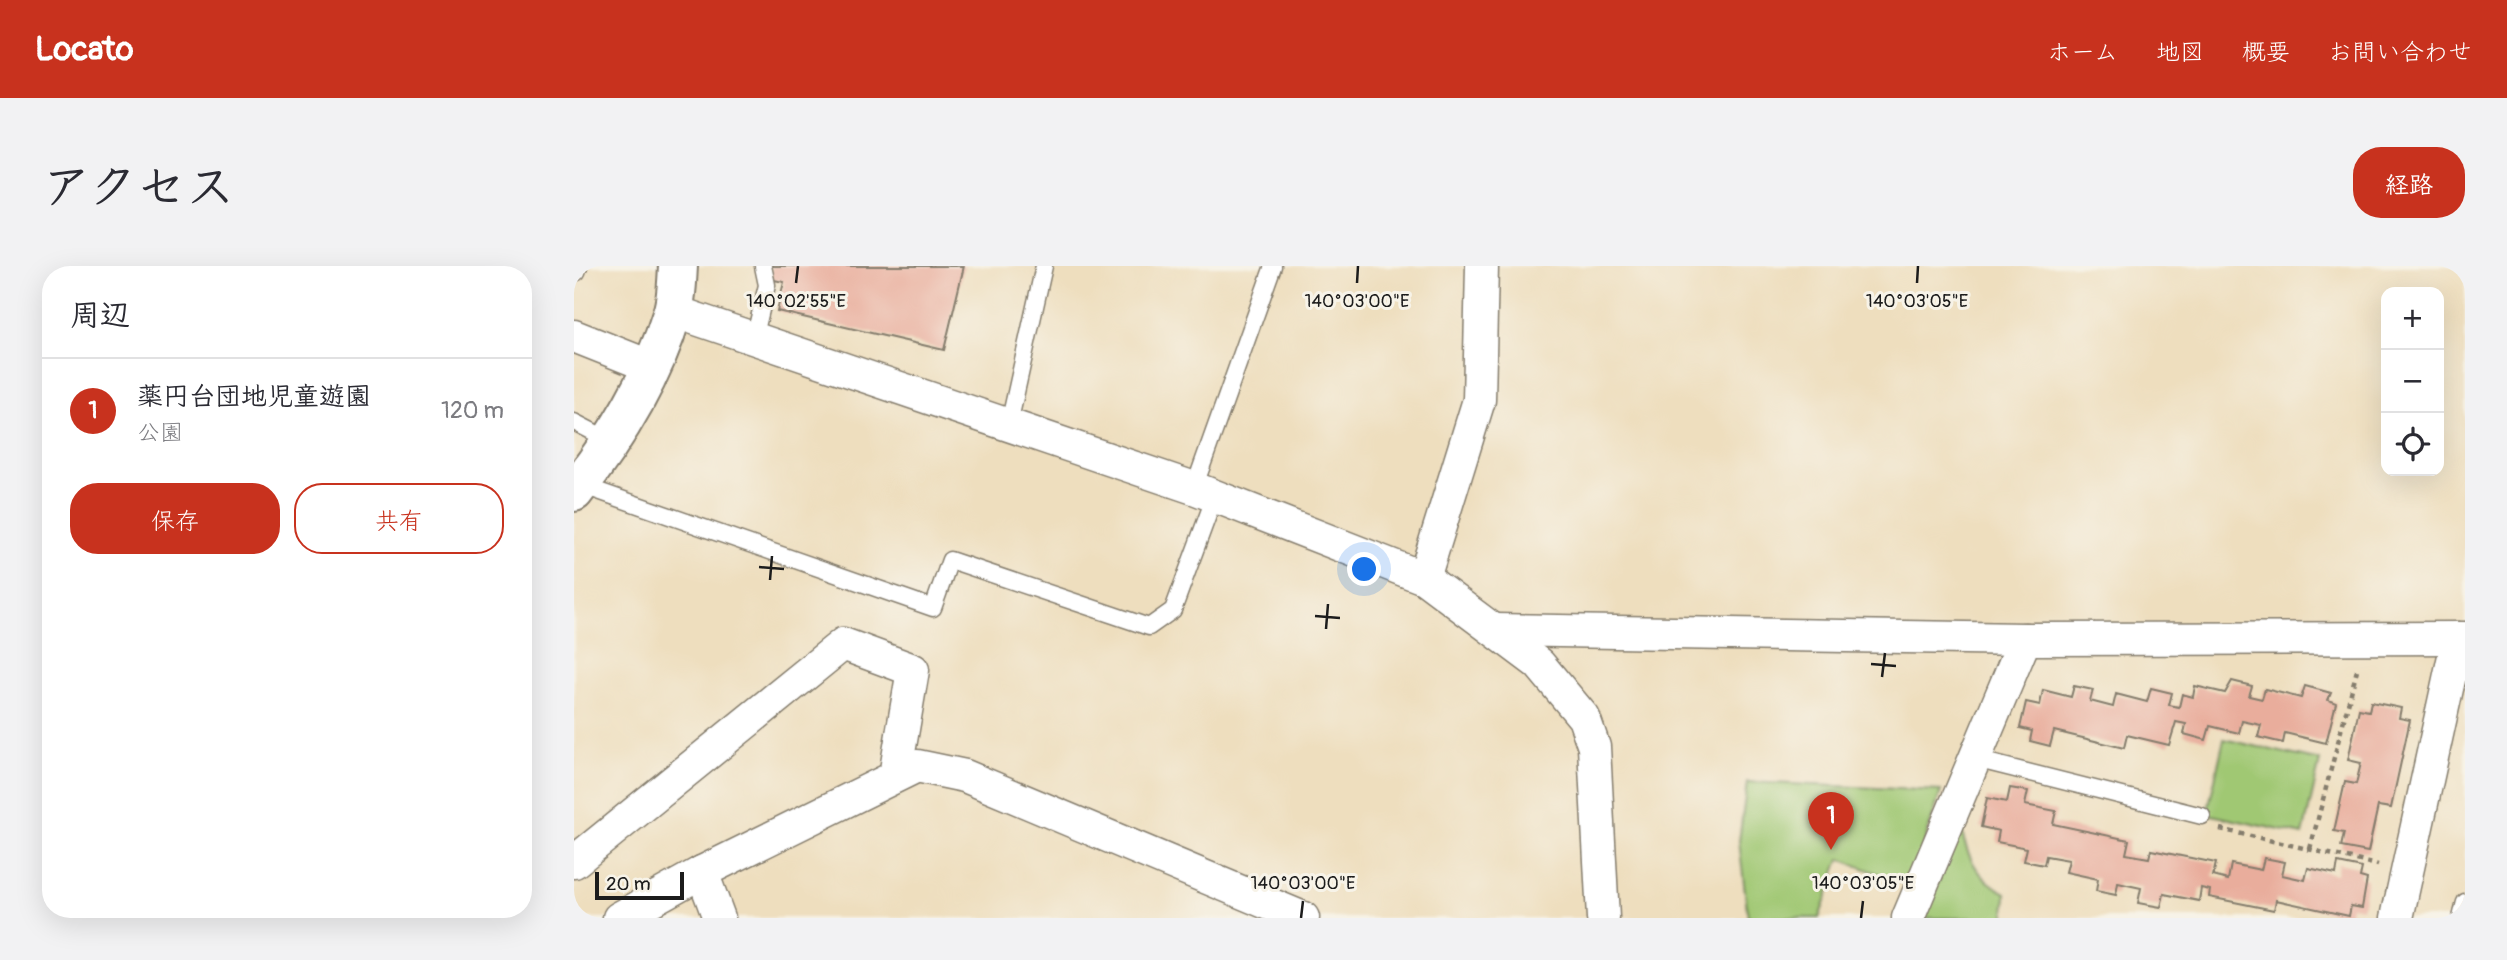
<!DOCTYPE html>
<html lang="ja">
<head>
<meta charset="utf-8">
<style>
  :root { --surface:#fff; --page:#f2f2f3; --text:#2b2b33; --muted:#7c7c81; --line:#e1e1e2; --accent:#c8321e }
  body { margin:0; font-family:Pangolin,"Klee One",sans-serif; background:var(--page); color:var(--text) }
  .controls { position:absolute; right:21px; top:21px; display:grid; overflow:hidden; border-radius:14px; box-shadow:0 7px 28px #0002 }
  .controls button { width:63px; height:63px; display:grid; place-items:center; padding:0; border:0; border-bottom:2px solid var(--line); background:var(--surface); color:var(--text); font:35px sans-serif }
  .scale { position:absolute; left:21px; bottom:18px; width:89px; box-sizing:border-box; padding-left:7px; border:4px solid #1c1c1c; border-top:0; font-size:19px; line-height:24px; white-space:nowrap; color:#1c1c1c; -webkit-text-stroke:5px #f7f3e8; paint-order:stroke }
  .you { position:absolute; left:791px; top:304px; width:24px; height:24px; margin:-18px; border:5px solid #fff; border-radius:50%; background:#1a73e8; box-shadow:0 0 0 10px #1a73e833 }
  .badge { display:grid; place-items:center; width:46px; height:46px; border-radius:50%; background:var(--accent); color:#fff; font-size:23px; font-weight:700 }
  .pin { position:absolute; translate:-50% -58px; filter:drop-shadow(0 2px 4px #0008) }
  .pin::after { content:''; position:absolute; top:37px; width:24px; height:21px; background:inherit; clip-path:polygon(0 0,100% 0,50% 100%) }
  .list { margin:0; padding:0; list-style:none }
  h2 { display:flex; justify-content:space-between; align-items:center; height:91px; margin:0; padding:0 28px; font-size:30px }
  h2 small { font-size:23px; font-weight:400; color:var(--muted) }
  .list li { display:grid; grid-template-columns:46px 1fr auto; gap:21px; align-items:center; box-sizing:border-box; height:105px; padding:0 28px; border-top:2px solid var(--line) }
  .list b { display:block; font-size:26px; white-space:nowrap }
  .list p { margin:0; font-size:23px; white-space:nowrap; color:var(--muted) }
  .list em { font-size:23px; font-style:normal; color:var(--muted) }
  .actions { display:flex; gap:14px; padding:21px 28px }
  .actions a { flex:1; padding:16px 0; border:2px solid var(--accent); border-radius:28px; text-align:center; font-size:24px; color:var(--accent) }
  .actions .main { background:var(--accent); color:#fff }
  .icon { flex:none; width:38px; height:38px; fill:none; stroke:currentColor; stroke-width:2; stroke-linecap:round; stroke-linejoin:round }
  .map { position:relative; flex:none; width:1891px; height:652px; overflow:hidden; border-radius:28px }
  header { display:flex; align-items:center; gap:42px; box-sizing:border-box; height:98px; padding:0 35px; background:var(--accent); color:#fff }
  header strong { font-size:33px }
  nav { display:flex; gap:38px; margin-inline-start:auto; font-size:24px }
  .intro { display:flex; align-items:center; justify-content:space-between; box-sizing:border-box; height:168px; padding:0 42px }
  h1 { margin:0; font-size:49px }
  .button { padding:18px 32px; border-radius:28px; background:var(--accent); color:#fff; font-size:24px; font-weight:700 }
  main { display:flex; gap:42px; padding:0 42px }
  aside { flex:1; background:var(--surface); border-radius:28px; box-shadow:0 7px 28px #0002 }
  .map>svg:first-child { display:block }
  .green { fill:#a0c873; stroke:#5e7248; stroke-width:2 }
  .building { fill:#e9ad9c }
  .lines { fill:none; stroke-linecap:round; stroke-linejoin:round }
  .service-casing { stroke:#857d6d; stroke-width:19 }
  .minor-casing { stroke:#857d6d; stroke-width:35 }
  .tertiary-casing { stroke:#857d6d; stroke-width:42 }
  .path { stroke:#857d6d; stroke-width:4.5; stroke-dasharray:5 5; stroke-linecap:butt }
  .service { stroke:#fff; stroke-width:16 }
  .minor { stroke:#fff; stroke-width:32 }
  .tertiary { stroke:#fff; stroke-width:38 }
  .ticks { fill:none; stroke:#1c1c1c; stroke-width:2.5 }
  .ticks-label { font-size:18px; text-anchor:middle; fill:#1c1c1c; stroke:#f7f3e8; stroke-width:6; stroke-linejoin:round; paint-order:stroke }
</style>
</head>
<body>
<header>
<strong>Locato</strong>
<nav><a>ホーム</a><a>地図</a><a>概要</a><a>お問い合わせ</a></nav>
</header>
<div class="intro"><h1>アクセス</h1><a class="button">経路</a></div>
<main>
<aside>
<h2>周辺<small></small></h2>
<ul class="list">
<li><span class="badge">1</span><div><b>薬円台団地児童遊園</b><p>公園</p></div><em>120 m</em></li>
</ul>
<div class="actions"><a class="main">保存</a><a>共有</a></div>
</aside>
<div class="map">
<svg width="1891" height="652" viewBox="0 0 1891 652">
  <rect width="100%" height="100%" fill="#f7f3e8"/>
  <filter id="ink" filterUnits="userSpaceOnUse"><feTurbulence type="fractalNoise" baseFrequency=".0143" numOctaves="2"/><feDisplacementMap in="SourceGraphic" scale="14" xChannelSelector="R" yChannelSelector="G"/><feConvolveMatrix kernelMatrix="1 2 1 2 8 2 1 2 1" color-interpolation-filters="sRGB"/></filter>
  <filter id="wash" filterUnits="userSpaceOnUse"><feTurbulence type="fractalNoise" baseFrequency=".00686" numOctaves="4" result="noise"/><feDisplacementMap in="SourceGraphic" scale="28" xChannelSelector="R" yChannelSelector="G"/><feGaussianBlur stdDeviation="1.57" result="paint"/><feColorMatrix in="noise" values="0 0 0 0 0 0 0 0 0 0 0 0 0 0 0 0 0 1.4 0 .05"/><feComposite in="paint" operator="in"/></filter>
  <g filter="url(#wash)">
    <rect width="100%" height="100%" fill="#eedebe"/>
    <!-- green -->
    <g class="green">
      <polygon points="1650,473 1746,495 1729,569 1633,548"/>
      <polygon points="1173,516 1367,525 1336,620 1266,593 1245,652 1174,652 1165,575"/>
      <path d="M1387,563C1394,593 1404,613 1432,627L1431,652H1349Z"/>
    </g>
    <g id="blocks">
      <!-- building -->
      <g class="building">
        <polygon points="198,0 390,0 370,84 203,45 210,16 195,13"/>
        <polygon points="1658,415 1678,420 1675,430 1688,433 1691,423 1727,432 1731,420 1757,427 1754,434 1762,437 1752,477 1711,467 1709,477 1684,471 1687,459 1668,455 1665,467 1636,460 1632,474 1610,468 1612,458 1602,456 1595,479 1553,469 1550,482 1480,465 1476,480 1456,475 1458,465 1446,462 1452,436 1466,439 1469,424 1497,431 1500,420 1519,424 1516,435 1539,441 1542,428 1573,436 1577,422 1598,427 1595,439 1605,441 1608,428 1619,431 1621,420 1651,427"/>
        <polygon points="1797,436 1827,442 1825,452 1836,454 1817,542 1804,540 1794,586 1767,581 1770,567 1760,565 1771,516 1782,518 1787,497 1774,494 1785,443 1795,445"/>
        <polygon points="1436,522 1454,525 1451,539 1482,545 1479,558 1555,574 1552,588 1575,592 1577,584 1642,597 1639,610 1654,614 1657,598 1687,604 1690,592 1711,596 1708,609 1731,614 1734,602 1762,608 1764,597 1788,602 1786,611 1793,613 1788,642 1777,640 1775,650 1702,634 1700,644 1635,631 1636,624 1627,622 1625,635 1590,628 1587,641 1564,637 1567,622 1544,617 1542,629 1522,625 1524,613 1492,606 1495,594 1472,590 1470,599 1450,595 1453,582 1423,576 1425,565 1407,561 1413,532 1433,536"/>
      </g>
    </g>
  </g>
  <g filter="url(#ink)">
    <use href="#blocks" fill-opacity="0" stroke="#857d6d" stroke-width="2"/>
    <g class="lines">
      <defs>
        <g id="service">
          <polyline points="3,6 5,0"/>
          <polyline points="180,73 193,19 189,0"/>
          <polyline points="0,156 35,174"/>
          <polyline points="435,158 470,0"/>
          <polyline points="7,219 359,342 376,294 575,361 599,344 641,230"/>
          <polyline points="620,222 699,0"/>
          <polyline points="1401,493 1628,550"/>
          <polyline points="1887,652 1891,636"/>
        </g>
        <g id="minor">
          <polyline points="99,45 620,222 850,312 965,398 1010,452 1020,481 1029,652"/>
          <polyline points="0,70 78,101"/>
          <polyline points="850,312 905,134 908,0"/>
          <polyline points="922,364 1451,373 1891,372"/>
          <polyline points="0,596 269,378 339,404 321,510"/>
          <polyline points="128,606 145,652"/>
          <polyline points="45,652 128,606 343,500 391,510 729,652"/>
          <polyline points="1334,652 1451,373"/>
          <polyline points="1823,652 1884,372"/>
        </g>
        <path id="tertiary" d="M0,226C41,174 79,111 98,48C103,33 103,15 104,0"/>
      </defs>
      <!-- service casing -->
      <use href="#service" class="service-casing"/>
      <!-- minor casing -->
      <use href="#minor" class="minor-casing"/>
      <!-- tertiary casing -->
      <use href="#tertiary" class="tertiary-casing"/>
      <!-- path -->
      <g class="path">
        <polyline points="1646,563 1804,599"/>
        <polyline points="1736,583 1784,400"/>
      </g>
      <!-- service -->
      <use href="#service" class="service"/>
      <!-- minor -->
      <use href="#minor" class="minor"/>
      <!-- tertiary -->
      <use href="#tertiary" class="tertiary"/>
    </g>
  </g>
  <!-- ticks -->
  <path class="ticks" d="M222,17L224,0M783,17L784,0M1343,17L1344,0M185,301L210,303M196,314L198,290M741,350L766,352M752,363L754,338M1297,398L1322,400M1308,411L1311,387M727,652L729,635M1287,652L1289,635"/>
  <g class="ticks-label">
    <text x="222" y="41">140°02'55"E</text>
    <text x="783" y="41">140°03'00"E</text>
    <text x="1343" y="41">140°03'05"E</text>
    <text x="729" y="623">140°03'00"E</text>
    <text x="1289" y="623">140°03'05"E</text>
  </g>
</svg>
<div class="controls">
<button>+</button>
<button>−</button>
<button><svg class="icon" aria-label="locate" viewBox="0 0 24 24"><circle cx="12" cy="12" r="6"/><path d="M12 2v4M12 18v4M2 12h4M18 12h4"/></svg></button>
</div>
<div class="scale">20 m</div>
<div class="you"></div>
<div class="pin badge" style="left:1257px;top:584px">1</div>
</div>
</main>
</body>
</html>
